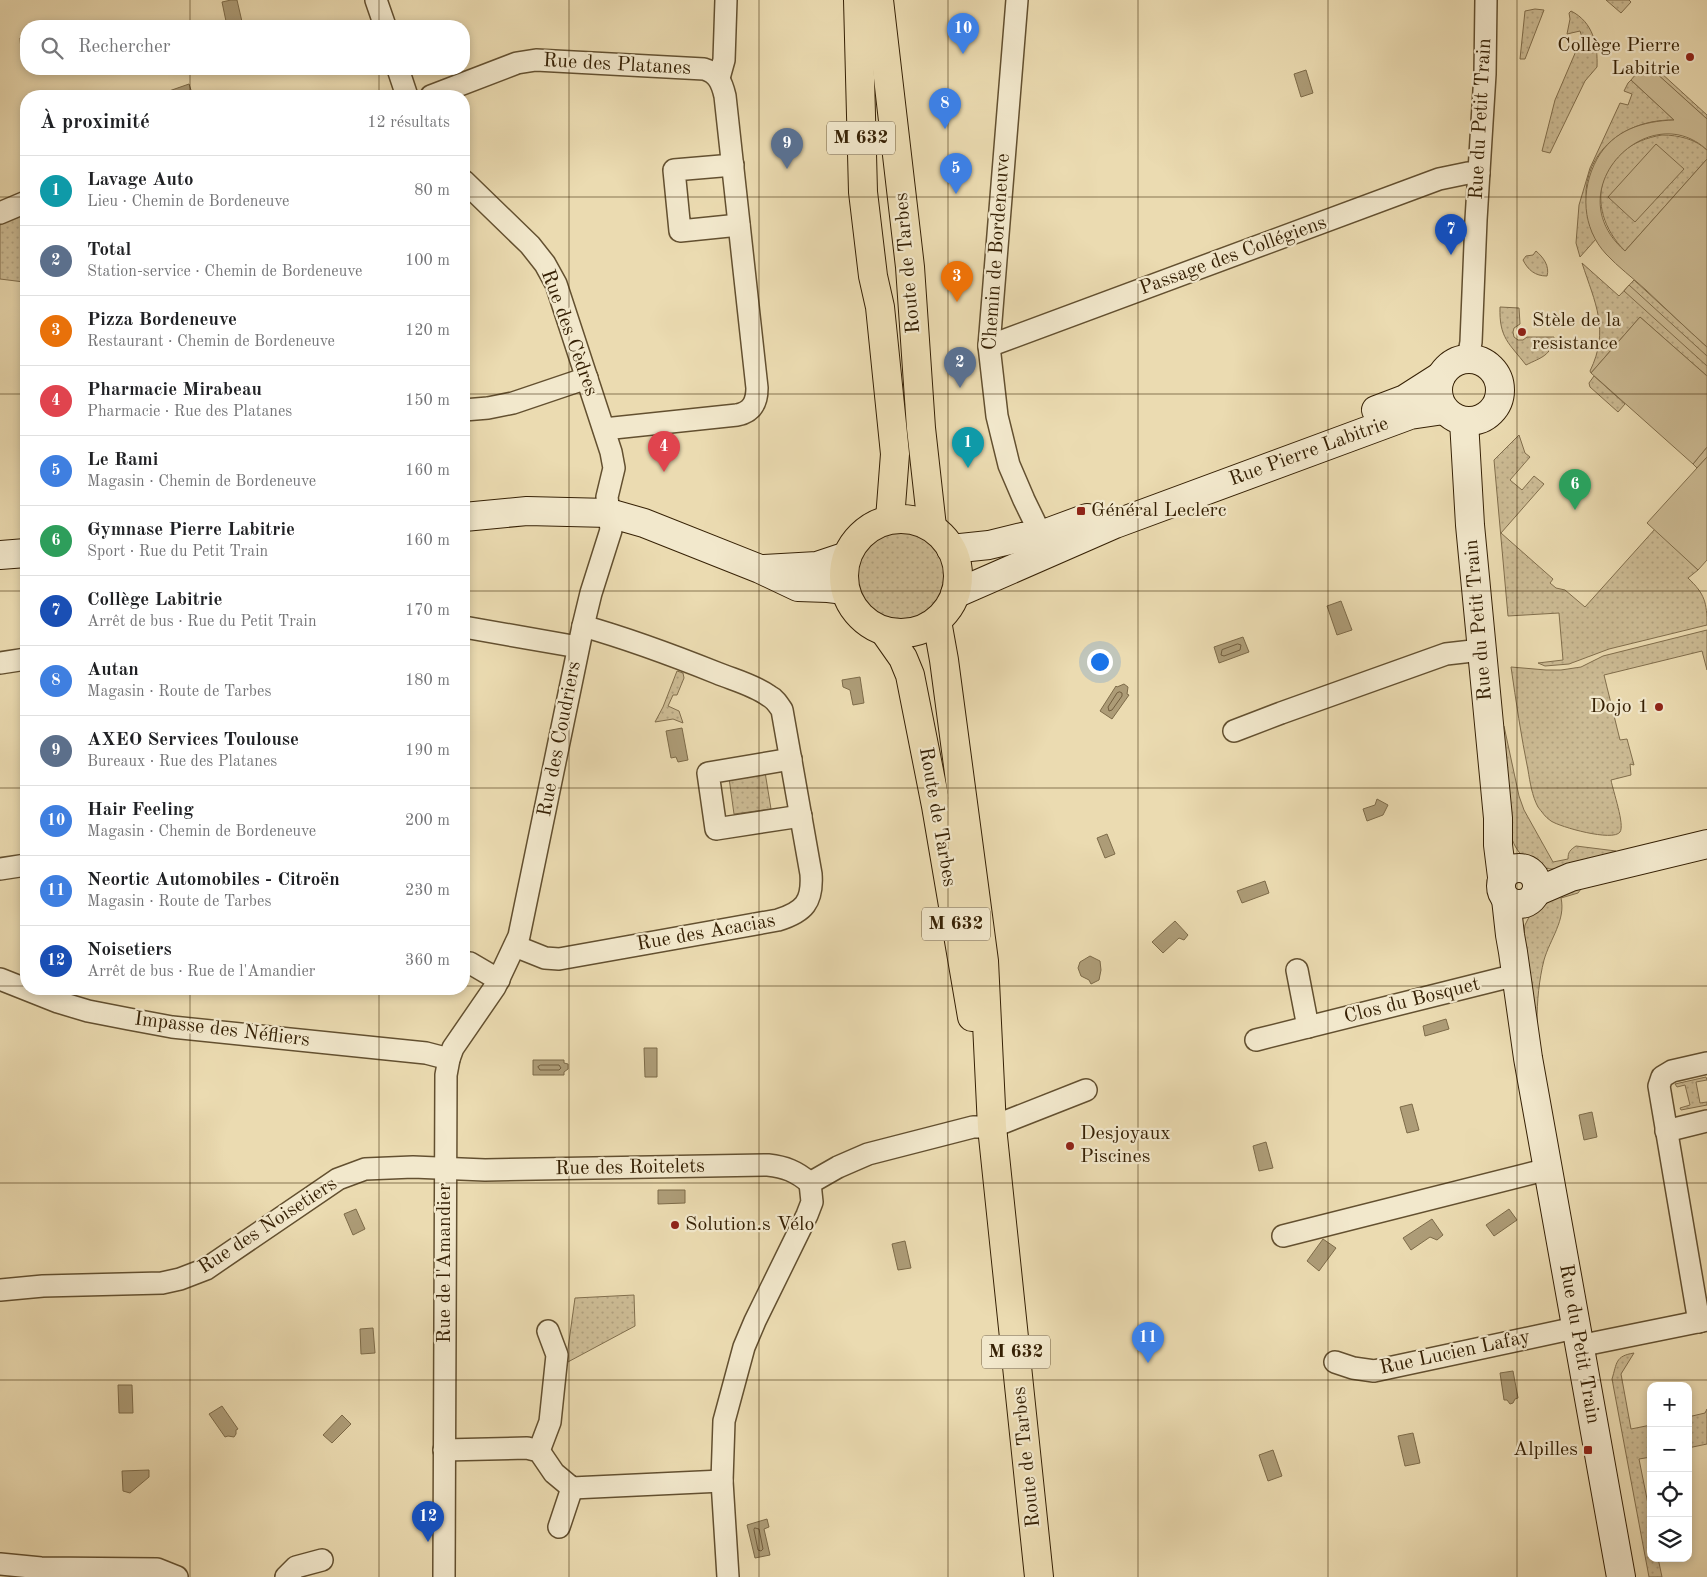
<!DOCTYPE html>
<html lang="fr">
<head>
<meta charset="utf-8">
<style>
  :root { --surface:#fff; --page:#f6f6f6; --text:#202124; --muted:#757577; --line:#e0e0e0; --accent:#0b8043 }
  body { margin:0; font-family:"Old Standard TT",serif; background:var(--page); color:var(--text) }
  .controls { position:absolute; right:15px; bottom:15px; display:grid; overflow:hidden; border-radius:10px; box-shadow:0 2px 8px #0003 }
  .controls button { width:45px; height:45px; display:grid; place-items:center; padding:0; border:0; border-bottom:1px solid var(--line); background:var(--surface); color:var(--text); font:25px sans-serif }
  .you { position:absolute; left:1099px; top:661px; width:18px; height:18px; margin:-12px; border:4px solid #fff; border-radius:50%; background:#1a73e8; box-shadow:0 0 0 8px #1a73e833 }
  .badge { display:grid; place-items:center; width:32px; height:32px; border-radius:50%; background:var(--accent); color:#fff; font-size:16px; font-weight:700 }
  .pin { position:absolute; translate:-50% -41px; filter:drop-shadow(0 1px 2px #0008) }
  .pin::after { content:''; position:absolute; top:26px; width:18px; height:15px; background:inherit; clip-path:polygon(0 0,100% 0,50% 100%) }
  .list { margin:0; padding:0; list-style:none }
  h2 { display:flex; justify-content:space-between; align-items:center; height:65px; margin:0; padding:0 20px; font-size:21px }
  h2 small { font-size:16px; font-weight:400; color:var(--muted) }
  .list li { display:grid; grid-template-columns:32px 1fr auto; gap:15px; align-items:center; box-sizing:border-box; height:70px; padding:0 20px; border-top:1px solid var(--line) }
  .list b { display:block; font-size:19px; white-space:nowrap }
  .list p { margin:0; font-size:16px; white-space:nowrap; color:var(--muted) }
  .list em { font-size:16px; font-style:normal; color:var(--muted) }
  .icon { flex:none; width:28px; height:28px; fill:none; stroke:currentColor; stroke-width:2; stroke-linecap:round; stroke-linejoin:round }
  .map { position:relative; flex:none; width:1707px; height:1577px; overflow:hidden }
  .search { position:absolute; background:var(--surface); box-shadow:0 2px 8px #0003; left:20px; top:20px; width:450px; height:55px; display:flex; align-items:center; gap:12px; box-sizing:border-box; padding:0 18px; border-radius:20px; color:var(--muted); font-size:19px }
  .panel { position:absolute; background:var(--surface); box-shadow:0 2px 8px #0003; left:20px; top:90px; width:450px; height:905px; border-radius:20px }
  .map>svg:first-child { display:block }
  .grass { fill:url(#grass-dots); stroke:#816e4c }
  .green { fill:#ccbb94; stroke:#816e4c }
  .water { fill:#ad9c77; stroke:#7d6b49 }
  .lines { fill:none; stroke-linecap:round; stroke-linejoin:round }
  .shore { stroke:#725e3e; stroke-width:1 }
  .street-casing { stroke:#635030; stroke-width:24 }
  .secondary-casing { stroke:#362105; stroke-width:30 }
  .primary-casing { stroke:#362105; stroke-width:30 }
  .street { stroke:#f2e8cc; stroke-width:21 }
  .secondary { stroke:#f2e8cc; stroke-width:28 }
  .primary { stroke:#ebdbb1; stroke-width:28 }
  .grid { fill:none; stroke:#362105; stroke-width:1; stroke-opacity:0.55 }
  .poi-dot { fill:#8f2418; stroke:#f2e8cc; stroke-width:2 }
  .labels { text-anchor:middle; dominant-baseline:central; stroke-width:4.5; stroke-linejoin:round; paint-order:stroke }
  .shield { fill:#f2e8cc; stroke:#6e5d41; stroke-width:1 }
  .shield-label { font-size:19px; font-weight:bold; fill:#362105 }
  .poi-label { font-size:20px; fill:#362105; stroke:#f2e8cc; text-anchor:start }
  .street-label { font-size:20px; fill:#362105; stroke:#f2e8cc }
</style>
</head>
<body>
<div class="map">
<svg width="1707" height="1577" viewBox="0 0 1707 1577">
  <defs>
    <pattern id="grass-dots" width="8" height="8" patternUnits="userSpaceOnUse" patternTransform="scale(1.25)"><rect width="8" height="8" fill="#ccbb94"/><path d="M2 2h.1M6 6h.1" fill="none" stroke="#b0a07e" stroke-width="1.8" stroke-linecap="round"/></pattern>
  </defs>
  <rect width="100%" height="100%" fill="#ebdbb1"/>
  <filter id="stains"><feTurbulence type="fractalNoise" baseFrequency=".004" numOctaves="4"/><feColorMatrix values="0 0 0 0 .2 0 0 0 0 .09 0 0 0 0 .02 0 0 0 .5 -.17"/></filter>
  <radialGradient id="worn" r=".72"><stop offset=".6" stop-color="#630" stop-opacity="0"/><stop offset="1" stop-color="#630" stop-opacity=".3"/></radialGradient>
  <!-- grass -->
  <g class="grass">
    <polygon points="1606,0 1629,0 1631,2 1621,13"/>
    <polygon points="1535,9 1544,10 1525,59 1520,59 1525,11"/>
    <path d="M1571,11C1593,22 1598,45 1597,67L1585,81L1550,153L1542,151L1555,100L1582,37L1580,31L1567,34L1570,19L1569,13Z"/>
    <polygon points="1660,72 1707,115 1707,119 1658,75"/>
    <path d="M1631,80L1674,120C1632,119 1590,144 1586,190C1586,196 1587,203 1588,209C1589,220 1590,230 1596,239L1580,257L1576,243L1579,205L1590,168L1620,103L1628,105L1632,94L1624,91L1628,83Z"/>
    <path d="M1662,135C1679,135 1695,139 1707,150V159L1625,251C1581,207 1599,145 1662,135Z"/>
    <polygon points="24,214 26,214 26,263 24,282 0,279 0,225"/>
    <path d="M1536,251C1543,257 1550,266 1547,276C1535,276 1528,270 1523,260L1526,256L1533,255Z"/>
    <path d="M1582,263L1619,296L1634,280L1707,347V376L1640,317L1591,373L1590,371C1610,330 1595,303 1582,263Z"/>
    <path d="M1500,307L1519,308L1520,324L1514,328L1513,332L1514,337L1518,340H1523L1527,337H1554C1551,356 1542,357 1526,365C1509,343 1499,338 1500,307Z"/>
    <polygon points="1594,376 1625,404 1618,412 1590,387 1589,383"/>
    <path d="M1519,435L1525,453L1530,457L1510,480L1522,490L1534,476L1544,484L1501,533L1553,579L1550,583L1556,588L1565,590L1585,607L1655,529L1698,570L1688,578C1705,594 1707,603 1707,625L1609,649L1569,664L1545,666L1538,663L1563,660L1559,613L1508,616L1494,460Z"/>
    <polygon points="1707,447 1707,457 1697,468 1693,464"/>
    <circle cx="899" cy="576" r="47"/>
    <path d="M1707,630V670L1702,651L1604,675L1620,740L1627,739L1634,765L1630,764L1631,775L1611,780C1613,791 1625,825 1620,832C1613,842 1560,827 1551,821C1545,817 1542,812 1538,807C1532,796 1530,782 1528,770C1521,736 1516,701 1511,667L1546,670H1561L1581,667L1603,656Z"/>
    <polygon points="677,671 683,673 684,678 677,695 673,695 668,706 679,711 683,723 673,719 655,722 663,707"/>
    <path d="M1504,726L1519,796L1524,810L1553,862L1568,859C1568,852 1570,850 1576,846L1616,851L1617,855L1557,869C1535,870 1517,857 1511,836L1498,727Z"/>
    <polygon points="765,772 771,809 734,814 729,778"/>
    <path d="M1581,889L1578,893L1561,898C1566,920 1550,939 1544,960C1539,980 1537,1001 1537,1022L1532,1023L1522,947L1525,925L1531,913L1539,907L1547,897Z"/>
    <polygon points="1706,1077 1707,1080 1696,1082 1700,1103 1707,1102 1707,1105 1681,1110 1680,1108 1690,1105 1685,1085 1677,1087 1675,1084"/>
    <polygon points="634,1295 635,1326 566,1363 575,1298"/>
    <path d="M1634,1353L1621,1374L1631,1429L1651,1425V1457L1639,1459L1651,1519V1558H1658L1662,1577H1649L1612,1379C1617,1363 1615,1356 1634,1353Z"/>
    <polygon points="1707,1409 1707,1444 1688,1448 1688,1417 1705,1413"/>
  </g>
  <!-- green -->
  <g class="green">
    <path d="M1645,63L1707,119V150C1649,96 1555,190 1625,251L1707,159V347C1686,328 1666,309 1646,290C1633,278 1618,267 1606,254C1582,228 1580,190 1597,159C1613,130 1643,121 1674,120L1631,80Z"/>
    <polygon points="1656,144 1684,169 1635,222 1608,197"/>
    <polygon points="1629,285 1707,356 1707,366 1624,291"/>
    <polygon points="1640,317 1707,376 1707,447 1693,464 1591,373"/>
    <polygon points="1707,457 1707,560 1698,570 1647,523"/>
  </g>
  <!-- water -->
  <g class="water">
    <polygon points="231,0 237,0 243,26 227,26 222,2"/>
    <polygon points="26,37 26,63 22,63 20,38"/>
    <polygon points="1306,70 1313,93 1301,97 1294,74"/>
    <polygon points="189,84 193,96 171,96 169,91"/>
    <polygon points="1341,601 1352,630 1337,635 1327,606"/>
    <polygon points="1243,637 1249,652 1219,663 1214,647"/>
    <polygon points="860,677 864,703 853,705 850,690 843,687 842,680"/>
    <polygon points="1124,684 1128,687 1127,694 1129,695 1112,719 1100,711 1116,686 1117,687"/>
    <polygon points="682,728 688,760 678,762 676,757 671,758 666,731"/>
    <polygon points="1377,799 1388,805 1383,815 1367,821 1363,809 1375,805"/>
    <polygon points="1107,834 1115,854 1105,858 1097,838"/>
    <polygon points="1265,881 1269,893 1242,903 1237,891"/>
    <polygon points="1175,921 1188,935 1184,940 1179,938 1163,953 1152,942"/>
    <polygon points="1090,956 1100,961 1101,970 1099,980 1091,984 1089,980 1081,976 1078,968 1080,962"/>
    <polygon points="1446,1019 1449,1029 1425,1036 1423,1026"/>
    <polygon points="644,1048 657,1048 657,1077 645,1077"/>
    <polygon points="533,1060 564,1060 564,1063 568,1064 568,1069 564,1072 564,1075 533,1075"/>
    <polygon points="1412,1104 1419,1130 1407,1133 1400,1107"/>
    <polygon points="1592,1112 1597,1137 1584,1140 1579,1115"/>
    <polygon points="1266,1142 1273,1168 1259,1171 1253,1146"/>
    <polygon points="658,1190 685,1190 685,1203 658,1204"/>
    <polygon points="356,1209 365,1229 353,1235 344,1214"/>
    <polygon points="1509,1209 1517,1220 1494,1236 1486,1225"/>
    <polygon points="1432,1219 1443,1235 1437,1240 1430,1237 1411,1250 1403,1238"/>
    <polygon points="1323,1239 1336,1248 1319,1271 1307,1261"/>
    <polygon points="905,1241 911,1268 898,1270 892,1244"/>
    <polygon points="373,1328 375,1353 361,1354 360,1329"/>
    <polygon points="1513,1371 1518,1398 1515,1399 1513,1403 1510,1404 1507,1400 1504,1400 1500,1373"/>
    <polygon points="118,1385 132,1385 133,1413 119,1413"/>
    <polygon points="222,1406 238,1429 236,1430 236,1434 234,1437 228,1436 225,1437 209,1414"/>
    <polygon points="342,1415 351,1424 332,1443 323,1435"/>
    <polygon points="1413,1433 1420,1463 1405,1466 1398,1436"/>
    <polygon points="1273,1450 1282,1476 1268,1481 1259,1455"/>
    <polygon points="149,1470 149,1477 130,1493 123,1491 122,1471"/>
    <polygon points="767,1519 769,1527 764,1529 770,1555 755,1558 747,1525"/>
  </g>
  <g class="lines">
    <!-- shore -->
    <g class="shore">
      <polygon points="1238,644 1241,645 1240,650 1224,656 1221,655 1222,650"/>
      <polygon points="1120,692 1122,693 1122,696 1112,710 1109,711 1108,707 1117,693"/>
      <polygon points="541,1065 559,1065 561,1068 559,1070 540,1070 538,1067"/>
      <polygon points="755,1528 759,1529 763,1549 761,1551 758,1550 754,1530"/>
    </g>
    <defs>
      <g id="street">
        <polyline points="376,0 385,26"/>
        <polyline points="1017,0 989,346 997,416 1009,465 1024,500 1041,535 1045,549"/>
        <polyline points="398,69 407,96"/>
        <polyline points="719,78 724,60 726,0"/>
        <path d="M431,96L517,63L536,60L704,69C718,73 722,83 725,96L757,388C757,402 752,412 737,415L604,429"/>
        <polyline points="733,165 674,170 680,231 739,225"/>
        <polyline points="0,213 26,202"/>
        <polyline points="989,346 1439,179 1468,173 1479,173"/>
        <polyline points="1468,359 1471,342 1476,220 1485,74 1486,0"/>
        <polyline points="464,410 488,408 513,403 587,378"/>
        <polyline points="464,627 578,647"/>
        <polyline points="0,663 26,659"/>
        <polyline points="1234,731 1281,713 1446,654 1481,650"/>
        <polyline points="791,759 708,773 716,829 801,816"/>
        <polyline points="0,869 26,865"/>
        <path d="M515,946L545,958L559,959L778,920C804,912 813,902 811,874L782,710C778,704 775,699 769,696C754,685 734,680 717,673C672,655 629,639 583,626"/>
        <polyline points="464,963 470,963 499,980"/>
        <polyline points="1297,970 1308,1027"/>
        <polyline points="0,979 58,1002 88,1011 129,1019 172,1027 426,1053 449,1059"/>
        <polyline points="1256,1040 1516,975"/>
        <polyline points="1666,1131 1707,1121"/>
        <polyline points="810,1183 838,1167 868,1154 973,1127 992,1127 1086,1090"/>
        <polyline points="1283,1236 1548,1169"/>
        <path d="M0,1290L43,1286L162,1283L180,1279L206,1269L338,1179L365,1169L413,1167L485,1170L768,1165C785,1167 796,1171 810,1183"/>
        <polyline points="1699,1322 1659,1086 1662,1077 1672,1071 1707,1063"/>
        <polyline points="1579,1346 1707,1320"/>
        <polyline points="1335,1362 1353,1368 1374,1371 1575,1328"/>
        <polyline points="444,1450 527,1448 539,1451 554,1473 572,1488 722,1481"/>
        <polyline points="539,1451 550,1422 557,1355 548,1331"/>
        <polyline points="559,1527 572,1488"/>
        <polyline points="0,1564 41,1568 157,1569 177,1577"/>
        <polyline points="286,1577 296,1567 322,1560"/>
        <polyline points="444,1577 446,1075 449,1059 453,1048 495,987 519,936 583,626 591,593 611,530 607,497 614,468 611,452 556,284 545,264 530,245 464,181"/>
        <polyline points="728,1577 722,1481 724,1421 744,1347 755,1321 807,1215 812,1202 810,1183"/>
      </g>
      <g id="secondary">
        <circle cx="1469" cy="390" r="31"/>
        <polyline points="1376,410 1405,399 1441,376"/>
        <polyline points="1464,421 1470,525 1498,818 1498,845 1502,877"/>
        <polyline points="464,517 527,511 609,513 644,523 760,569 798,587 828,588 845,590"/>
        <polyline points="951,549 989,545 1022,537 1041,535 1087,518"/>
        <polyline points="0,555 26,553"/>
        <polyline points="764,569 817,566 847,556"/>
        <polyline points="955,594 1115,524 1410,415 1444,410"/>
        <circle cx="1519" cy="886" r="18"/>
        <polyline points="1536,892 1571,877 1707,844"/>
        <polyline points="1506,899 1510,935 1513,952 1528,1058 1621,1577"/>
      </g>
      <g id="primary">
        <polyline points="858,0 863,192 873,276 880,307 895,454 890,519"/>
        <polyline points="879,0 910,267 921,428 932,527"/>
        <circle cx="901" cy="576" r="57"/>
        <polyline points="937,621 944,660 984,961 992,1127 1039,1577"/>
        <polyline points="884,631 903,658 910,675 936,806 972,1017"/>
      </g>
    </defs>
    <!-- street casing -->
    <use href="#street" class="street-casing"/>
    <!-- secondary casing -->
    <use href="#secondary" class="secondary-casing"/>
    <!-- primary casing -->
    <use href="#primary" class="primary-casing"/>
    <!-- street -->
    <use href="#street" class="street"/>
    <!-- secondary -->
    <use href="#secondary" class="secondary"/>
    <!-- primary -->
    <use href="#primary" class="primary"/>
  </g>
  <!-- grid -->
  <path class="grid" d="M190,0V26M379,0V26M569,0V1577M759,0V1577M948,0V1577M1138,0V1577M1328,0V1577M1517,0V1577M190,69V96M379,69V96M0,197H26M464,197H1707M0,394H26M464,394H1707M0,591H26M464,591H1707M0,788H26M464,788H1707M0,986H26M464,986H1707M190,989V1577M379,989V1577M0,1183H1707M0,1380H1707"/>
  <!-- markers -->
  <g class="poi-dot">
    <circle cx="1690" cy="57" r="5"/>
    <circle cx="1522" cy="332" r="5"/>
    <rect x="1076" y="506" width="10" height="10" rx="2.5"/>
    <circle cx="1659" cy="707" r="5"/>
    <circle cx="1070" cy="1146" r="5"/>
    <circle cx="675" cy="1225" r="5"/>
    <rect x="1583" y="1445" width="10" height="10" rx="2.5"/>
  </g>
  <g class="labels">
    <!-- shield labels -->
    <g class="shield">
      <rect x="827" y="121.5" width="68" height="33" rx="4"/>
      <rect x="922" y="907.5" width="68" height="33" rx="4"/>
      <rect x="982" y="1335.5" width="68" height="33" rx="4"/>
    </g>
    <g class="shield-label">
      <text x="861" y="138">M 632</text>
      <text x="956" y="924">M 632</text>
      <text x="1016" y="1352">M 632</text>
    </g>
    <!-- poi labels -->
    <g class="poi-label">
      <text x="1680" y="46" text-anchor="end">Collège Pierre<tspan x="1680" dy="23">Labitrie</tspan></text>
      <text x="1532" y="321">Stèle de la<tspan x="1532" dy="23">resistance</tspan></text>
      <text x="1091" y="511">Général Leclerc</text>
      <text x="1649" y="707" text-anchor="end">Dojo 1</text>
      <text x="1080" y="1134">Desjoyaux<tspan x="1080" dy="23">Piscines</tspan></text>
      <text x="685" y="1225">Solution.s Vélo</text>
      <text x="1578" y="1450" text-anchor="end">Alpilles</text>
    </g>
    <!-- street labels -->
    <g class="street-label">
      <text transform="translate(617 65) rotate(3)">Rue des Platanes</text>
      <text transform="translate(1481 119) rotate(-87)">Rue du Petit Train</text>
      <text transform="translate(997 252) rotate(-86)">Chemin de Bordeneuve</text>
      <text transform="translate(1233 256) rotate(-20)">Passage des Collégiens</text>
      <text transform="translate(908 263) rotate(-95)">Route de Tarbes</text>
      <text transform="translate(569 333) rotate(70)">Rue des Cèdres</text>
      <text transform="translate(1309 452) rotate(-20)">Rue Pierre Labitrie</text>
      <text transform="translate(1479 620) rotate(-95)">Rue du Petit Train</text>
      <text transform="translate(560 739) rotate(-79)">Rue des Coudriers</text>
      <text transform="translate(937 817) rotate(80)">Route de Tarbes</text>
      <text transform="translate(706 933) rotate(-10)">Rue des Acacias</text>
      <text transform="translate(1412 1001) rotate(-14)">Clos du Bosquet</text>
      <text transform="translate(222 1030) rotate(7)">Impasse des Néfliers</text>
      <text transform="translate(630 1168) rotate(-1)">Rue des Roitelets</text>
      <text transform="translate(268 1226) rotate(-33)">Rue des Noisetiers</text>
      <text transform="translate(445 1263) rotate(-90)">Rue de l'Amandier</text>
      <text transform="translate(1579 1344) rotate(80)">Rue du Petit Train</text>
      <text transform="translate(1455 1353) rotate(-12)">Rue Lucien Lafay</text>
      <text transform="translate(1027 1457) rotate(-96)">Route de Tarbes</text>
    </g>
  </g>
  <rect width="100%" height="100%" filter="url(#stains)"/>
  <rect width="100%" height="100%" fill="url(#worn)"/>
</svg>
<div class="controls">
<button>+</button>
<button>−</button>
<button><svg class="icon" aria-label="locate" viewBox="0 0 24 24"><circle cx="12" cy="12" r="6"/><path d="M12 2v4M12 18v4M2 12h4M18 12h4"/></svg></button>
<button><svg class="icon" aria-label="layers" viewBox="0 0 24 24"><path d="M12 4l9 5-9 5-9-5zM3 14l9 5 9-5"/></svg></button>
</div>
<div class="you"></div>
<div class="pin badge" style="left:968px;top:468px;background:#0f9aa8">1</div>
<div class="pin badge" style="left:960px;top:388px;background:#5c6f8a">2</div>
<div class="pin badge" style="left:957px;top:302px;background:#e8710a">3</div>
<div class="pin badge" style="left:664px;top:472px;background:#e0444e">4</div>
<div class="pin badge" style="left:956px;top:194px;background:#3f7fe0">5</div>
<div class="pin badge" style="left:1575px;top:510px;background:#2e9e5b">6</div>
<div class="pin badge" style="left:1451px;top:255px;background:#1a4fb4">7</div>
<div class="pin badge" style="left:945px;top:129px;background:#3f7fe0">8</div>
<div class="pin badge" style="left:787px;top:169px;background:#5c6f8a">9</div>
<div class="pin badge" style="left:963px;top:54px;background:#3f7fe0">10</div>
<div class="pin badge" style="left:1148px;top:1363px;background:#3f7fe0">11</div>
<div class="pin badge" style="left:428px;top:1542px;background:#1a4fb4">12</div>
<div class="search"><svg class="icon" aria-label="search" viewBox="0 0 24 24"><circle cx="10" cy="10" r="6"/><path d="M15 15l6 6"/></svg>Rechercher</div>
<section class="panel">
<h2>À proximité<small>12 résultats</small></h2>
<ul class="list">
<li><span class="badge" style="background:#0f9aa8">1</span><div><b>Lavage Auto</b><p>Lieu · Chemin de Bordeneuve</p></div><em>80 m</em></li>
<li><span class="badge" style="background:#5c6f8a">2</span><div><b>Total</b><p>Station-service · Chemin de Bordeneuve</p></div><em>100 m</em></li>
<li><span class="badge" style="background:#e8710a">3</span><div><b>Pizza Bordeneuve</b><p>Restaurant · Chemin de Bordeneuve</p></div><em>120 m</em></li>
<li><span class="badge" style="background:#e0444e">4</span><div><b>Pharmacie Mirabeau</b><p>Pharmacie · Rue des Platanes</p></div><em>150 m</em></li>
<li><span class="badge" style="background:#3f7fe0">5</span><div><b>Le Rami</b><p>Magasin · Chemin de Bordeneuve</p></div><em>160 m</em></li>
<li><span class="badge" style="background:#2e9e5b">6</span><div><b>Gymnase Pierre Labitrie</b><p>Sport · Rue du Petit Train</p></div><em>160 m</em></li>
<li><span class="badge" style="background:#1a4fb4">7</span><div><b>Collège Labitrie</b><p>Arrêt de bus · Rue du Petit Train</p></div><em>170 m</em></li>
<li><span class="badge" style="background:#3f7fe0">8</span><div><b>Autan</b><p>Magasin · Route de Tarbes</p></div><em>180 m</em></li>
<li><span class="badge" style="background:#5c6f8a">9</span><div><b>AXEO Services Toulouse</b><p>Bureaux · Rue des Platanes</p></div><em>190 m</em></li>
<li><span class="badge" style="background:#3f7fe0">10</span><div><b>Hair Feeling</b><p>Magasin · Chemin de Bordeneuve</p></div><em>200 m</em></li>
<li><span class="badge" style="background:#3f7fe0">11</span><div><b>Neortic Automobiles - Citroën</b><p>Magasin · Route de Tarbes</p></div><em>230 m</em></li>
<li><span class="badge" style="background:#1a4fb4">12</span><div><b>Noisetiers</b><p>Arrêt de bus · Rue de l'Amandier</p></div><em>360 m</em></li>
</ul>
</section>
</div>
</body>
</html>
